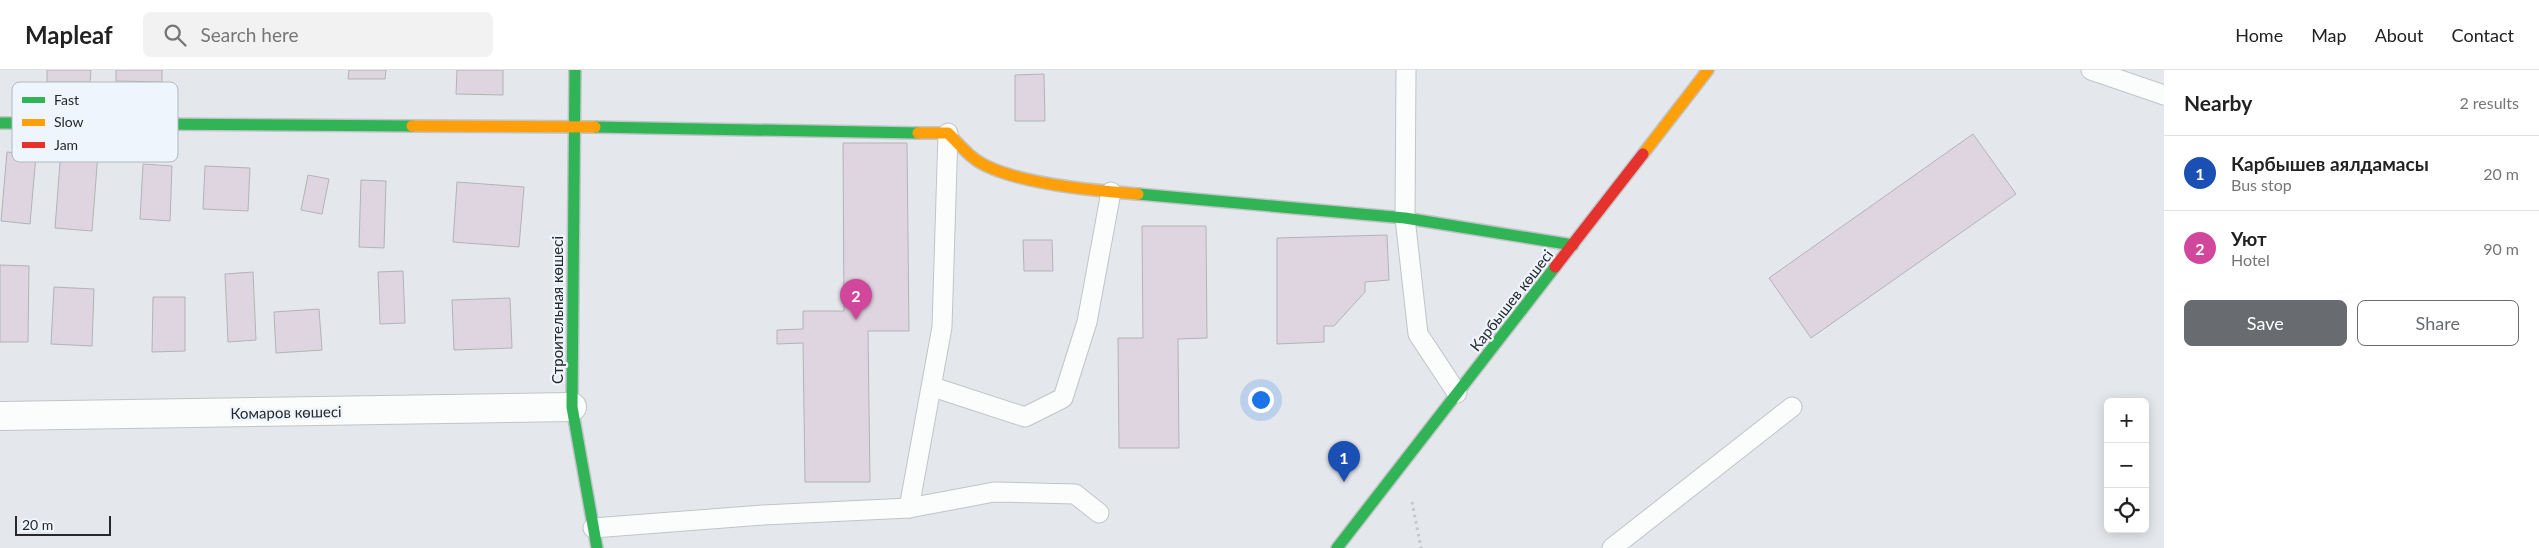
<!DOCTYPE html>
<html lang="en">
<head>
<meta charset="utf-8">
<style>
  :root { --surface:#fff; --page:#f2f2f2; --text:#222; --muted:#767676; --line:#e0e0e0; --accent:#686b6f }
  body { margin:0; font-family:Lato,sans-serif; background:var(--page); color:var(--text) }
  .controls { position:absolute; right:15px; bottom:15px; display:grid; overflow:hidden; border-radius:8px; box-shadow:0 2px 12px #0003 }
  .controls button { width:45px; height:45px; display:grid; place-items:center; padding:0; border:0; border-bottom:1px solid var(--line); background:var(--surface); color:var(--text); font:25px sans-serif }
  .scale { position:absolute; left:15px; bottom:12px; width:96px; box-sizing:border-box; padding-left:5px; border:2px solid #26282b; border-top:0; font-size:14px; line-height:18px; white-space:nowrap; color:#26282b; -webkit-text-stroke:4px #eef5fc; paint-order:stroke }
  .you { position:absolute; left:1260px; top:329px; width:18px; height:18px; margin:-12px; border:4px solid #fff; border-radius:50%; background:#1a73e8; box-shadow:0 0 0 8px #1a73e833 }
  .badge { display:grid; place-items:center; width:32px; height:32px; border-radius:50%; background:var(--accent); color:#fff; font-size:16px; font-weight:700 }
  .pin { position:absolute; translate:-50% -41px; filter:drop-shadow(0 1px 2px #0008) }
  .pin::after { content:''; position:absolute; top:26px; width:18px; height:15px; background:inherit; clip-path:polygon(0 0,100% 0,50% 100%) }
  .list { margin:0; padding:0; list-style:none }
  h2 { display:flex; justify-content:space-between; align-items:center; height:65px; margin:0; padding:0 20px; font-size:21px }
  h2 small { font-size:16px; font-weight:400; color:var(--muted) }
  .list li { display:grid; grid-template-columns:32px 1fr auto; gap:15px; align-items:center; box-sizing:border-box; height:75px; padding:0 20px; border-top:1px solid var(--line) }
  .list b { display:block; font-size:19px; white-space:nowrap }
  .list p { margin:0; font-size:16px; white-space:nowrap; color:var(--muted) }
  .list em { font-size:16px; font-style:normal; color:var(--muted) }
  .actions { display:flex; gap:10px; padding:15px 20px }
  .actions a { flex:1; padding:11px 0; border:1px solid var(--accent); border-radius:8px; text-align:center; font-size:18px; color:var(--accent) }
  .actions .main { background:var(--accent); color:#fff }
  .icon { flex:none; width:28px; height:28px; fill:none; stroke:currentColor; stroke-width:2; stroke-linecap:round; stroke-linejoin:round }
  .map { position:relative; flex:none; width:2164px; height:478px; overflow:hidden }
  header { display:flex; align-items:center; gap:30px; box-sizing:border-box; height:70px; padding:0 25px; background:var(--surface); border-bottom:1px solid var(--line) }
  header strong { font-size:24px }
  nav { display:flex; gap:28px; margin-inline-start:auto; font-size:18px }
  .search { width:350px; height:45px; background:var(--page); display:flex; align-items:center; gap:12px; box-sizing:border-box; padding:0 18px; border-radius:8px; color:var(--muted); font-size:19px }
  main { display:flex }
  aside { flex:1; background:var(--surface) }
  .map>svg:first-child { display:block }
  .building { fill:#dfd5e0; stroke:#b2b3b6 }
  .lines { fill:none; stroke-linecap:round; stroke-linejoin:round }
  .lane-casing { stroke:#c1c4c7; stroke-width:21 }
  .street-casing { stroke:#c1c4c7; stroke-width:30 }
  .fast-casing { stroke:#c1c4c7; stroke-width:14 }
  .slow-casing { stroke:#c1c4c7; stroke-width:14 }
  .jam-casing { stroke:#c1c4c7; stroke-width:14 }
  .path { stroke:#c4c6c8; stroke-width:3; stroke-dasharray:2.5 4; stroke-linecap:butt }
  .lane { stroke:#fbfcfc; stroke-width:19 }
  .street { stroke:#fbfcfc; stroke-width:28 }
  .fast { stroke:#30b455; stroke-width:11 }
  .slow { stroke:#ff9f0a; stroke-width:11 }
  .jam { stroke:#e5322d; stroke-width:11 }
  .labels { text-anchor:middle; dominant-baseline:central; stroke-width:4.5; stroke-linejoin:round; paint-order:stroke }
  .street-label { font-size:15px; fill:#26282b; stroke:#eef5fc }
  .key { fill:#eef5fc; stroke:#b2b8bd; stroke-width:1 }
  .key-label { font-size:14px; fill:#26282b }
</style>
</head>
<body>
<header>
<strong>Mapleaf</strong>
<div class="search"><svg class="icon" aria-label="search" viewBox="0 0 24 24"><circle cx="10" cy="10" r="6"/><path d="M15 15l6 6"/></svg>Search here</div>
<nav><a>Home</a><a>Map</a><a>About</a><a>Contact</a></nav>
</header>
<main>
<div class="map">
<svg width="2164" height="478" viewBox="0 0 2164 478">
  <rect width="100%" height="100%" fill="#e4e8ec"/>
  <!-- building -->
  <g class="building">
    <polygon points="47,0 91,0 90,12 47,12"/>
    <polygon points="116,0 162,0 162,12 116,11"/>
    <polygon points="349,0 386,0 385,9 348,9"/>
    <polygon points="457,0 503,0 503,25 456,24"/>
    <polygon points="1044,4 1045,51 1015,51 1015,5"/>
    <polygon points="1973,64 2016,124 1811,268 1769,208"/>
    <polygon points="843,73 907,73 909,261 868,261 870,412 805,412 803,273 777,274 777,260 803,259 803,241 844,241"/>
    <polygon points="61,80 98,83 92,161 55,158"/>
    <polygon points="7,82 36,85 30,154 1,151"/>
    <polygon points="143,94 172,96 170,151 140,149"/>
    <polygon points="205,96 250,98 248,141 203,139"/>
    <polygon points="308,105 329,109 322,144 301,140"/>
    <polygon points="361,110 386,111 384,178 359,177"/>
    <polygon points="457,112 524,117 519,177 453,172"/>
    <polygon points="1142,156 1206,156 1207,268 1178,269 1179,378 1119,378 1118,268 1143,268"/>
    <polygon points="1387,165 1389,210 1365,212 1365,222 1334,256 1324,256 1324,272 1277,274 1277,168"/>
    <polygon points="1023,170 1052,170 1053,201 1024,201"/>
    <polygon points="0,195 29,196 28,272 0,272"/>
    <polygon points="403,201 405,253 380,254 378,202"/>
    <polygon points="253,202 256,270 228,272 225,204"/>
    <polygon points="54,217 94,219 92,276 51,274"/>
    <polygon points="153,227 185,227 185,281 152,282"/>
    <polygon points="510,228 512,278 454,280 452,230"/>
    <polygon points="319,239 322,280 276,283 274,242"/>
  </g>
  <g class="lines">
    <defs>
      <g id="lane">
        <polyline points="1406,0 1405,148 1418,264 1457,323"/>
        <polyline points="2091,0 2164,25"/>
        <polyline points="933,317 1025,347 1063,328 1087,252 1111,122"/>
        <polyline points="909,438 942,257 948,63"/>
        <polyline points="593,458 763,445 909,438 994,422 1075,424 1099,443"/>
        <polyline points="1612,478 1792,337"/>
      </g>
      <polyline id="street" points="0,346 572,337"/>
      <g id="fast">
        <polyline points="575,0 572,337 597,478"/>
        <polyline points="0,53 412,56"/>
        <polyline points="595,57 918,63"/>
        <polyline points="1138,124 1405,148 1573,175"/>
        <polyline points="1337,478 1555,197"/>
      </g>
      <g id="slow">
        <polyline points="412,56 595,57"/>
        <path d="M918,63H948C957,72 966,83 976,90C1009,113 1097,121 1138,124"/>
        <polyline points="1643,84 1708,0"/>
      </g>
      <polyline id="jam" points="1555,197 1643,84"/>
    </defs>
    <!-- lane casing -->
    <use href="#lane" class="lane-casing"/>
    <!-- street casing -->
    <use href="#street" class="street-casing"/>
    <!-- fast casing -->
    <use href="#fast" class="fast-casing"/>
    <!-- slow casing -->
    <use href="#slow" class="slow-casing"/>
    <!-- jam casing -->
    <use href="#jam" class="jam-casing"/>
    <!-- path -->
    <polyline class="path" points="1412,432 1421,478"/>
    <!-- lane -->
    <use href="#lane" class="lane"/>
    <!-- street -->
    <use href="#street" class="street"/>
    <!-- fast -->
    <use href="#fast" class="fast"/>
    <!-- slow -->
    <use href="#slow" class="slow"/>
    <!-- jam -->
    <use href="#jam" class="jam"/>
  </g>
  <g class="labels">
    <!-- street labels -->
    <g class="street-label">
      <text transform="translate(1511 230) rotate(-52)">Карбышев көшесі</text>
      <text transform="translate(557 240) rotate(-90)">Строительная көшесі</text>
      <text transform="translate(286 342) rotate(-1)">Комаров көшесі</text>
    </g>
  </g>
  <!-- legend -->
  <rect x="12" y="12" width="166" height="80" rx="8" class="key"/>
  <rect x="22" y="27" width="23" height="6" fill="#30b455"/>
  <rect x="22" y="49" width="23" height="7" fill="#ff9f0a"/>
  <rect x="22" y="72" width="23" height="6" fill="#e5322d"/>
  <g class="key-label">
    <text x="54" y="35">Fast</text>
    <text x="54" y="57">Slow</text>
    <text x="54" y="80">Jam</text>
  </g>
</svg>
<div class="controls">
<button>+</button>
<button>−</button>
<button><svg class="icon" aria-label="locate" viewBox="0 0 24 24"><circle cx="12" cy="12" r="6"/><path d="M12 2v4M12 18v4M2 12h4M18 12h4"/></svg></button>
</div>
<div class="scale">20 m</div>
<div class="you"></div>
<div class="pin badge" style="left:1344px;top:412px;background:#1a4fb4">1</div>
<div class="pin badge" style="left:856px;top:250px;background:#d1479c">2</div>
</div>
<aside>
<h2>Nearby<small>2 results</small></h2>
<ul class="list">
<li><span class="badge" style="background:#1a4fb4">1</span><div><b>Карбышев аялдамасы</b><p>Bus stop</p></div><em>20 m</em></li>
<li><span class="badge" style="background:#d1479c">2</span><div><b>Уют</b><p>Hotel</p></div><em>90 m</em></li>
</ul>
<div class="actions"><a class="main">Save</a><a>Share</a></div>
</aside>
</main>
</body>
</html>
